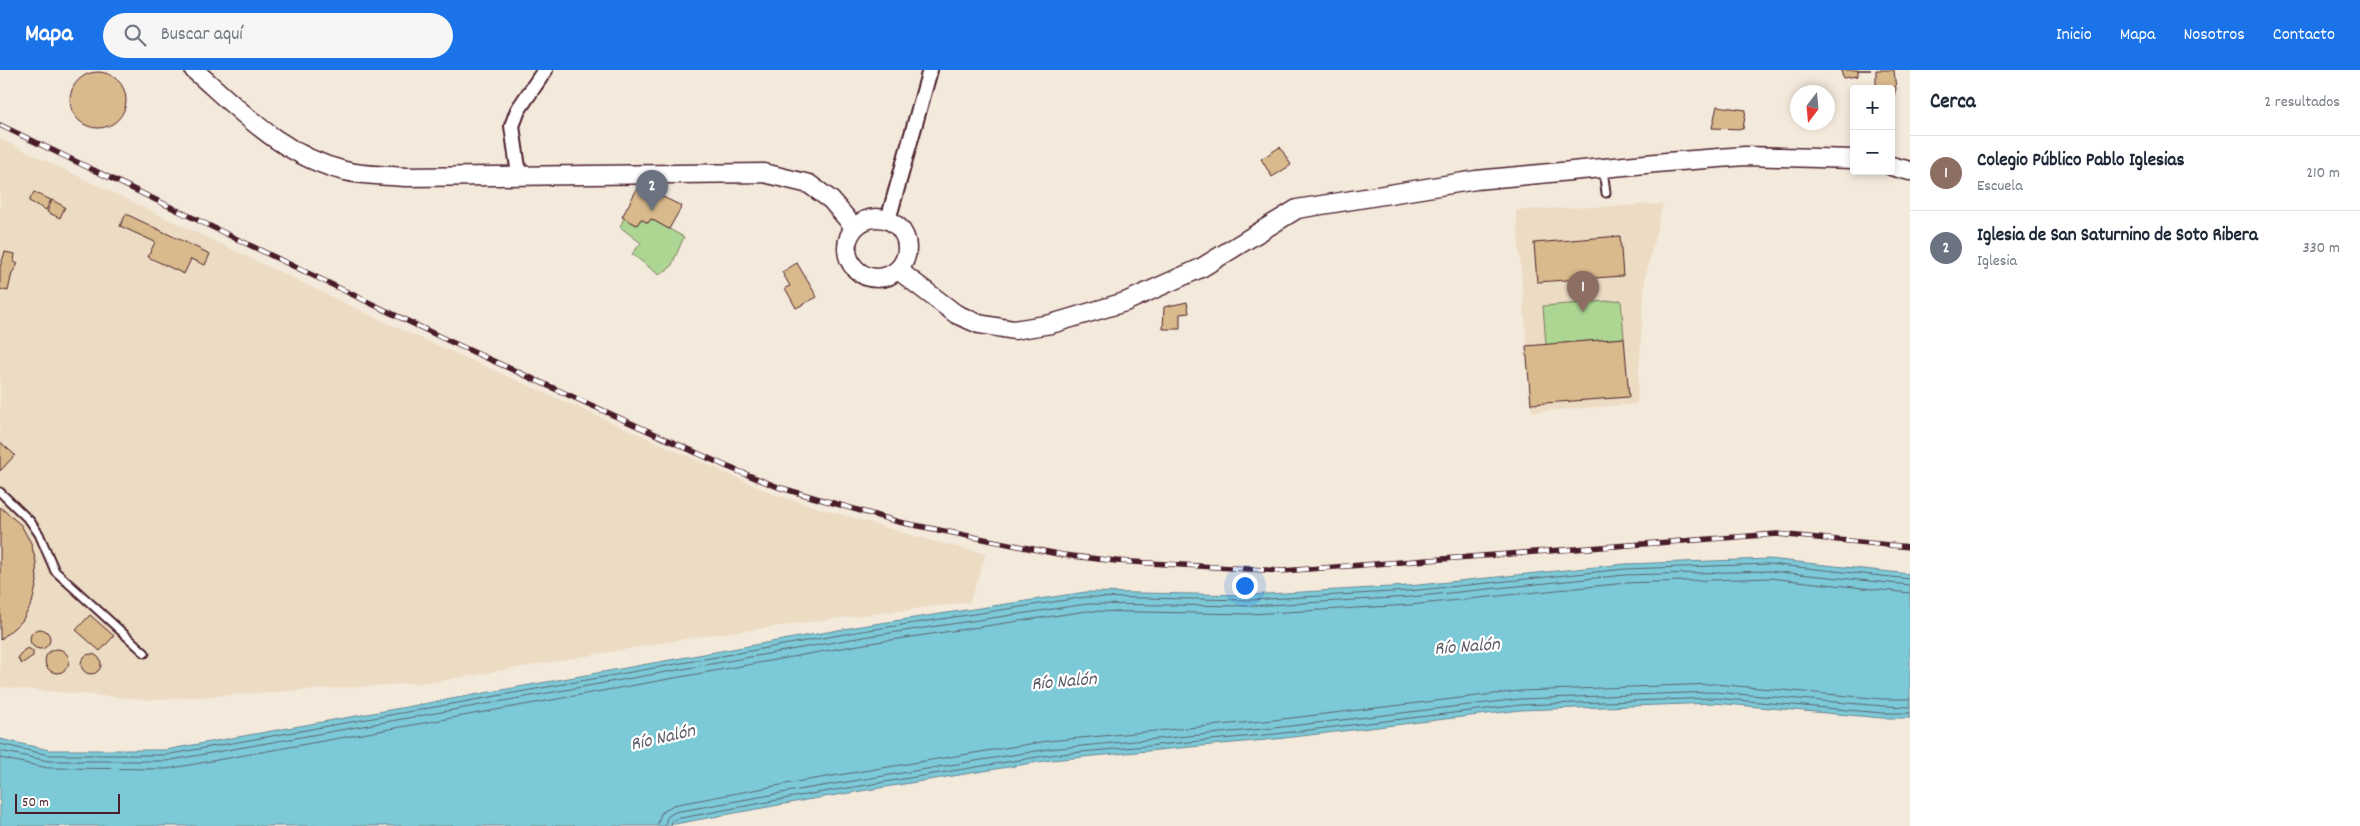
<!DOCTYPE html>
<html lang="es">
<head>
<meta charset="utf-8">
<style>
  :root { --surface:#fff; --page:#f6f6f7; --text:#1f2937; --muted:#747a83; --line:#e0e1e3; --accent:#1a73e8 }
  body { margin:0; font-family:Dekko,sans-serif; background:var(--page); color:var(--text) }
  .controls { position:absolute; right:15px; top:15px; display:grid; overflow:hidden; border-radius:5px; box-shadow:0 2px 8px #0003 }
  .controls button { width:45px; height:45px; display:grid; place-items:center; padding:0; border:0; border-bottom:1px solid var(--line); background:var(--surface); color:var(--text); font:25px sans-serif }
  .compass { position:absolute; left:1790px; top:15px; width:45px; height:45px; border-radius:50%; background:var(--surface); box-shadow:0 2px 8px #0003; rotate:196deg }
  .scale { position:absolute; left:15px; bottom:12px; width:105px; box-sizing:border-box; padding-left:5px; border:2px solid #4a1f2b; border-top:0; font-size:14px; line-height:18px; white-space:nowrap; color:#4a1f2b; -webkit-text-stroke:4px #fff; paint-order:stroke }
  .you { position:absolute; left:1244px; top:515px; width:18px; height:18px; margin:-12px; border:4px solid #fff; border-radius:50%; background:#1a73e8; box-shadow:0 0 0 8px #1a73e833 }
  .badge { display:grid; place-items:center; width:32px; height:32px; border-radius:50%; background:var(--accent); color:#fff; font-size:16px; font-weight:700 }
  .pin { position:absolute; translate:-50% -41px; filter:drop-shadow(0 1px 2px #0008) }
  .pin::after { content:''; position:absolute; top:26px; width:18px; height:15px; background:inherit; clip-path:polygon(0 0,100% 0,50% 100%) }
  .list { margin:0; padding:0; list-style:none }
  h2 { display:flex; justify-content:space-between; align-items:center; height:65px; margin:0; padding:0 20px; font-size:21px }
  h2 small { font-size:16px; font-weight:400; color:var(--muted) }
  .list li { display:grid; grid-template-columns:32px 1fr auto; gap:15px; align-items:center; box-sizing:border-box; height:75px; padding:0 20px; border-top:1px solid var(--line) }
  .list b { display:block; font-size:19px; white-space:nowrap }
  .list p { margin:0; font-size:16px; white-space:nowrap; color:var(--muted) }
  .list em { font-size:16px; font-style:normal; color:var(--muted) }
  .icon { flex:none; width:28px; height:28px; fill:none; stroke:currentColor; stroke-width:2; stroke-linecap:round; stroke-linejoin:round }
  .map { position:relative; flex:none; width:1910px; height:756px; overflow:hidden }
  header { display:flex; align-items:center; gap:30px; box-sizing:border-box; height:70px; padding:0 25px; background:var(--accent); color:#fff }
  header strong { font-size:24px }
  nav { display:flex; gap:28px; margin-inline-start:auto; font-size:18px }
  .search { width:350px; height:45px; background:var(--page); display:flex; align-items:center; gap:12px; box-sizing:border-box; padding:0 18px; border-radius:28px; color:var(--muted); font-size:19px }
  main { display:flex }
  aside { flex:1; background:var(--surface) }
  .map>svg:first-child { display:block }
  .built { fill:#ecdcc4 }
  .green { fill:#add693; stroke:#7c7a5f }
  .water { fill:#7bcad8; stroke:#678693 }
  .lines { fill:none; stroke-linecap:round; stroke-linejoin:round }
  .shore { stroke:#5e6370; stroke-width:1 }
  .building { fill:#d9ba8c; stroke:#4a1f2b }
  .service-casing { stroke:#4a1f2b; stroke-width:11 }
  .minor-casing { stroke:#4a1f2b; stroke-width:18 }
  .tertiary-casing { stroke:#4a1f2b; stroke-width:21 }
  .service { stroke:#fff; stroke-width:7 }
  .minor { stroke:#fff; stroke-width:14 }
  .tertiary { stroke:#fff; stroke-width:18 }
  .rail-casing { stroke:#4a1f2b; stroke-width:5.5 }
  .rail { stroke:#fff; stroke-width:4; stroke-dasharray:11; stroke-linecap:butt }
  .labels { text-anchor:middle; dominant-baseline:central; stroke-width:4.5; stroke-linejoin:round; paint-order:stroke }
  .water-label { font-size:19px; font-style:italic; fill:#5b5b68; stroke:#fff }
</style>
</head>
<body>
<header>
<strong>Mapa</strong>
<div class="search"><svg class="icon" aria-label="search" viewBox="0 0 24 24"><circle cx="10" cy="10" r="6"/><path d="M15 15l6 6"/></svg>Buscar aquí</div>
<nav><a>Inicio</a><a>Mapa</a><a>Nosotros</a><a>Contacto</a></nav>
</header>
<main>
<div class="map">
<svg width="1910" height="756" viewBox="0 0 1910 756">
  <rect width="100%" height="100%" fill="#f4eadc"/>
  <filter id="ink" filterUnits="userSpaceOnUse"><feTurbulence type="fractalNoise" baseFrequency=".02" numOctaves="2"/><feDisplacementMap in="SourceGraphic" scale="10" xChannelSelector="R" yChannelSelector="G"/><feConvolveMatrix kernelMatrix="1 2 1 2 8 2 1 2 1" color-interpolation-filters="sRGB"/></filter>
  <g filter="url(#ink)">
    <!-- built -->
    <g class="built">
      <polygon points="0,69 385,252 776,425 918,467 986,484 970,532 709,565 435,612 150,630 0,617"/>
      <polygon points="1663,134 1645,209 1637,334 1532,342 1516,140"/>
    </g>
    <!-- green -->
    <g class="green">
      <polygon points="624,148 637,155 641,149 648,153 651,149 684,167 671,197 659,205 632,184 641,173 620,157"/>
      <polygon points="1621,230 1624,268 1546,275 1543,236"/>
    </g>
    <!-- water -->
    <polygon class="water" points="1769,489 1910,504 1910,648 1882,648 1714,633 1521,640 1276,669 1051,690 806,730 664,756 0,756 0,669 49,680 165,680 861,556 1086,522 1249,525 1409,516 1625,494"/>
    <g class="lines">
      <!-- shore -->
      <g class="shore">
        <polyline points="0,674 49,685 165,685 862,561 1086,527 1250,530 1409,521 1625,499 1769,494 1910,509"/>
        <polyline points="0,681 49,691 166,691 863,567 1087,534 1250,536 1410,527 1625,505 1769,501 1910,515"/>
        <polyline points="0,688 48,698 167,699 864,574 1087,541 1250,544 1410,535 1626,513 1769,508 1910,523"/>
        <polyline points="657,756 661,743 673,735 802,711 1048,671 1274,650 1520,621 1714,614 1883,629 1910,629"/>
        <polyline points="665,756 667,747 675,742 804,719 1049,679 1274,658 1520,629 1714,622 1883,636 1910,637"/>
        <polyline points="671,756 672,751 676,749 805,725 1050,685 1275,664 1521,635 1714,628 1882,643 1910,643"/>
      </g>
    </g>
    <!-- building -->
    <g class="building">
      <polygon points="1841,0 1871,0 1858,0 1858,6 1843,8"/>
      <polygon points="1876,0 1894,0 1896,19 1891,34 1891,19 1876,19"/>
      <circle cx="98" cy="30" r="28"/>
      <polygon points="1717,36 1746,40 1743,59 1712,58"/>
      <polygon points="1280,77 1291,95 1272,107 1261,89"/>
      <polygon points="637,119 646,124 648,120 682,136 669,159 651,149 648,153 641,149 637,155 622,147"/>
      <polygon points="34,122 51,130 46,140 29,131"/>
      <polygon points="52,130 65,137 60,148 47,142"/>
      <polygon points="126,144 210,184 205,195 191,189 184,204 148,187 155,172 120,156"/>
      <polygon points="1620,166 1623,206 1537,212 1534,173"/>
      <polygon points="5,182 15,184 14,192 18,194 12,203 8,221 0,219 0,197"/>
      <polygon points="797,193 817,227 796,238 785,218 790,216 782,202"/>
      <polygon points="1187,232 1189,243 1180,244 1180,259 1163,259 1164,237"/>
      <polygon points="1624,268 1629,327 1531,334 1526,276"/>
      <polygon points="0,372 15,385 0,401"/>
      <polygon points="0,437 21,455 31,473 36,492 37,512 32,533 22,551 0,570"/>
      <polygon points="90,545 114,566 100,581 76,560"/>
      <circle cx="40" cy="569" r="10"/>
      <polygon points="28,578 33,581 33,586 21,594 18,588 24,580"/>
      <circle cx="57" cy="591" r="12"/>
      <circle cx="91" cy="594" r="10"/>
    </g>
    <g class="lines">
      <defs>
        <g id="service">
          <polyline points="1603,99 1606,123"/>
          <polyline points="0,422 30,451 39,464 55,501 145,583"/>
        </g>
        <g id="minor">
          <polyline points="519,105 512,56 518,40 545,0"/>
          <polyline points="888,150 930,0"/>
        </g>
        <g id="tertiary">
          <path d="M194,0C241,41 282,86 345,101C365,106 387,105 406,107L764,103L809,114L831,130L854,157"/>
          <polyline points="1891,96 1910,101"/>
          <circle cx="877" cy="178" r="30"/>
          <polyline points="898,200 956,244 979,254 1014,260 1051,254 1125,232 1201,198 1297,139 1476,110 1667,92 1745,86 1854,89"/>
        </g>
      </defs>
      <!-- service casing -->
      <use href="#service" class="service-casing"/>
      <!-- minor casing -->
      <use href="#minor" class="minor-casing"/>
      <!-- tertiary casing -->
      <use href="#tertiary" class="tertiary-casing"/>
      <!-- service -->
      <use href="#service" class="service"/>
      <!-- minor -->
      <use href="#minor" class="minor"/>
      <!-- tertiary -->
      <use href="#tertiary" class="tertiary"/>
      <defs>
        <polyline id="rail" points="0,55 447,270 728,397 778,417 899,452 1063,485 1116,491 1282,501 1777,464 1910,477"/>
      </defs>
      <!-- rail casing -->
      <use href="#rail" class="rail-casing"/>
      <!-- rail -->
      <use href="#rail" class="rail"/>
    </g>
  </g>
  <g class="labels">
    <!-- water labels -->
    <g class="water-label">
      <text transform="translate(1467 578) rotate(-4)">Río Nalón</text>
      <text transform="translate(1064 613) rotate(-5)">Río Nalón</text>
      <text transform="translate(663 669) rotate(-13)">Río Nalón</text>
    </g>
  </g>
</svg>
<div class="controls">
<button>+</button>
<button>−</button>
</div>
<svg class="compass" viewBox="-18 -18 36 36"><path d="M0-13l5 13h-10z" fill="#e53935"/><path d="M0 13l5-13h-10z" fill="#747a83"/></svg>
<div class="scale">50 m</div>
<div class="you"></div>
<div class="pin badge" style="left:1583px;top:242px;background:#8d6e63">1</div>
<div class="pin badge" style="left:652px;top:141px;background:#6b7280">2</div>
</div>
<aside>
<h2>Cerca<small>2 resultados</small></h2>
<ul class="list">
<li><span class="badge" style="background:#8d6e63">1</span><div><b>Colegio Público Pablo Iglesias</b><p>Escuela</p></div><em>210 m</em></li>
<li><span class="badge" style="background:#6b7280">2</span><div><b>Iglesia de San Saturnino de Soto Ribera</b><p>Iglesia</p></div><em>330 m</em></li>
</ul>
</aside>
</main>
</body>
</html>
